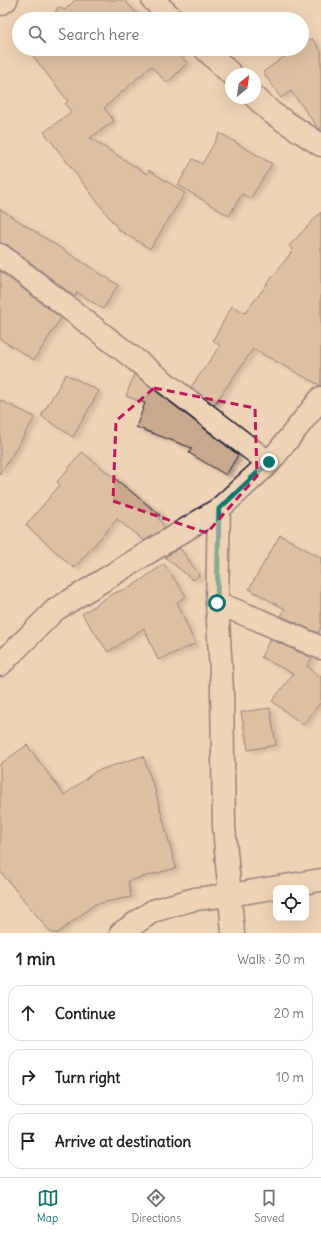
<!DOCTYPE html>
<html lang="en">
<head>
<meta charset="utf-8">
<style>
  :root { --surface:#fff; --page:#f2f2f2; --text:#202124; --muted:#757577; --line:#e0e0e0; --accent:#0f766e }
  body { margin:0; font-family:Delius,sans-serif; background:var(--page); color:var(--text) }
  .controls { position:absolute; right:12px; bottom:12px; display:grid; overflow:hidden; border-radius:8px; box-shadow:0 4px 16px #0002 }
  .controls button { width:36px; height:36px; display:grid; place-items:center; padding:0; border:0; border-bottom:1px solid var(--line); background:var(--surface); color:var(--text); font:20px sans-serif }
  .compass { position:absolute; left:225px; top:68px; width:36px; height:36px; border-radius:50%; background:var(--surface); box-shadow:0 4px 16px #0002; rotate:29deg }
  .stop { position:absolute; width:12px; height:12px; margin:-9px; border:3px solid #0f766e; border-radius:50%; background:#fff }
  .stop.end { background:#0f766e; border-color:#fff; box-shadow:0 1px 4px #0008 }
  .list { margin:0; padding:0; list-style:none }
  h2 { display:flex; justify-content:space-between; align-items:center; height:52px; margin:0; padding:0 16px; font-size:17px }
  h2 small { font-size:13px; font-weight:400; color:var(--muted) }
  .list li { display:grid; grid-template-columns:26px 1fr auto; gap:12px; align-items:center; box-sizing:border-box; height:56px; margin:0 8px 8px; padding:0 8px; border:1px solid var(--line); border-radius:12px }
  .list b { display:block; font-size:15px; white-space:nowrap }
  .list em { font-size:13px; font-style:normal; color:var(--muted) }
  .icon { flex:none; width:22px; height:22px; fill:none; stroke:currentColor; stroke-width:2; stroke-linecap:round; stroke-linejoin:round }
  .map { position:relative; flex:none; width:321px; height:933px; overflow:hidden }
  .search { position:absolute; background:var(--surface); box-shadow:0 4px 16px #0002; left:12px; right:12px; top:12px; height:44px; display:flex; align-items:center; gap:10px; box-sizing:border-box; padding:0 14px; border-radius:22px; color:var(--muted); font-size:15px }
  .sheet { height:244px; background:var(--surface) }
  nav { display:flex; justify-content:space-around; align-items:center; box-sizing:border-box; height:56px; border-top:1px solid var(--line); background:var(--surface); font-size:11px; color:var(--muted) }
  nav a { display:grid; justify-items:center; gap:2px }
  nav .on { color:var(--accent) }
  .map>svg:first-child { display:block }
  .building { fill:#c9a98d; stroke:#22223b; filter:url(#shadow) }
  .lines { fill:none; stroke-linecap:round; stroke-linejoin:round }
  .minor-casing { stroke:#22223b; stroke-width:25 }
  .minor { stroke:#efd3b6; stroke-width:22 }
  .route { stroke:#0f766e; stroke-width:5 }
  .marked { fill:none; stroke:#c2185b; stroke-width:3; stroke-dasharray:8 5; stroke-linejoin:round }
</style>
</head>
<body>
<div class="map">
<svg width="321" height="933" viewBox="0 0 321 933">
  <defs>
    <filter id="shadow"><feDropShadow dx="4.5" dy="2.5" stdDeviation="2" flood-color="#0004"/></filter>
  </defs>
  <rect width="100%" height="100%" fill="#efd3b6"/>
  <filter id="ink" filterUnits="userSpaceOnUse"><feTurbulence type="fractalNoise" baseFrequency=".025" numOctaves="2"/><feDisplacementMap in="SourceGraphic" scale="8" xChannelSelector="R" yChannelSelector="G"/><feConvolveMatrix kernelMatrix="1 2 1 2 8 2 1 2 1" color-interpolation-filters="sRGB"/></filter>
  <g filter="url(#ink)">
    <!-- building -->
    <g class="building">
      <polygon points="75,0 124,0 142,19 52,19 58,7 65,10"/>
      <polygon points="312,38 321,51 321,130 318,128 291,91 281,98 263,72 295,49 302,49 302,44"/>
      <polygon points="36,49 174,49 187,63 167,83 151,66 104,108 114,121 90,138 147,174 149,170 185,193 150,249 119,230 44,132 71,112 65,104 68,101 33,56"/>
      <polygon points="220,133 272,164 250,199 242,194 229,216 178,185 193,159 202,164"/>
      <polygon points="0,209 118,285 103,309 77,292 75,297 8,245 0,243"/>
      <polygon points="321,212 321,386 253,349 214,405 191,387 220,346 213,340 232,306 245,313 293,250 289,246"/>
      <polygon points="0,271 61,318 34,360 0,339"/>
      <polygon points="66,374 99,391 73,437 41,416"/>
      <polygon points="134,374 238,455 226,475 189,453 192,448 136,427 145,403 126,396"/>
      <polygon points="0,400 35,417 0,475"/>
      <polygon points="82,452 160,515 158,517 165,528 144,541 117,519 74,568 26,525 60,485 57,482"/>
      <polygon points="280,535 321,558 321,627 318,633 281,616 285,609 249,589"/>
      <polygon points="180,548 199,575 193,580 165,557"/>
      <polygon points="164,564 186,596 177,602 195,644 158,660 144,628 108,652 82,614 112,594 131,587"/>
      <polygon points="270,639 312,658 307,666 321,677 321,702 303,725 272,701 293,674 261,657"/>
      <polygon points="270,708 276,745 248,750 241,712"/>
      <polygon points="27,745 64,795 96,771 143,756 155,790 176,868 128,881 131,897 95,904 58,933 51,933 0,871 0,764"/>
    </g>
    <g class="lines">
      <defs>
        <g id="minor">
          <polyline points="153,0 173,19"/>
          <polyline points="0,4 6,0"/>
          <polyline points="205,49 231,74"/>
          <polyline points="255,97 272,113 321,145"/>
          <polyline points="0,255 269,463"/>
          <polyline points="219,509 217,603 222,690 224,827 233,933"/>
          <polyline points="217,603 259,620 321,648"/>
          <polyline points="0,665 55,610 219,509 269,463 321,398"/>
          <polyline points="121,933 153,911 173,905 195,899 230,895 321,880"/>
        </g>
      </defs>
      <!-- minor casing -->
      <use href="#minor" class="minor-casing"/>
      <!-- minor -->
      <use href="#minor" class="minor"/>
    </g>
  </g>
  <g class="lines" filter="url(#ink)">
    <!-- route -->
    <polyline class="route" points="217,603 219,509 269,462"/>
  </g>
  <!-- marked area -->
  <path d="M0 0H321V933H0ZM154,388L255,408L257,476L207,533L113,501L116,421Z" fill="#efd3b6" fill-opacity=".55" fill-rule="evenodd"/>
  <path class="marked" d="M154,388L255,408L257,476L207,533L113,501L116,421Z"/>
</svg>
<div class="controls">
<button><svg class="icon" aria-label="locate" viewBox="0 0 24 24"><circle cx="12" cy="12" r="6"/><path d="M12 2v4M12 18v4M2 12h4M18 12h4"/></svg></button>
</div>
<svg class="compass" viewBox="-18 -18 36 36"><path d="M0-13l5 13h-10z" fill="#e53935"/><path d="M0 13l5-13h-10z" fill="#757577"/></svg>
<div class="stop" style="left:217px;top:603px"></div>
<div class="stop end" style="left:269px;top:462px"></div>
<div class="search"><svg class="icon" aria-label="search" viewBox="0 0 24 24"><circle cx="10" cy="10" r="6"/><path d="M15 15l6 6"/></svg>Search here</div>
</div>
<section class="sheet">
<h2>1 min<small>Walk · 30 m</small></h2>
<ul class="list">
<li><svg class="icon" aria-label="ahead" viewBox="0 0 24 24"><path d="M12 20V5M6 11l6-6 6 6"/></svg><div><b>Continue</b></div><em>20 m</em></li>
<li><svg class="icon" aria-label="right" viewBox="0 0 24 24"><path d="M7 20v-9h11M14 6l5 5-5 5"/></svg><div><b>Turn right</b></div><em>10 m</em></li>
<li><svg class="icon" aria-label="arrive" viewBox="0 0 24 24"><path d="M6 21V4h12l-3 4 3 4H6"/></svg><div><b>Arrive at destination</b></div></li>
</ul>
</section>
<nav>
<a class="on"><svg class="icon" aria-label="map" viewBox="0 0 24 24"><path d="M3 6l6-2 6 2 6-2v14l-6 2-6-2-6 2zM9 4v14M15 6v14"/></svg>Map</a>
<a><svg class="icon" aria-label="directions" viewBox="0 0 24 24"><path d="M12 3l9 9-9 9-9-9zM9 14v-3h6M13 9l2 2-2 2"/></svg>Directions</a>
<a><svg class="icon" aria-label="saved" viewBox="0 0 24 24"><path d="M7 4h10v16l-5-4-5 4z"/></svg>Saved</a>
</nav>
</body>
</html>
